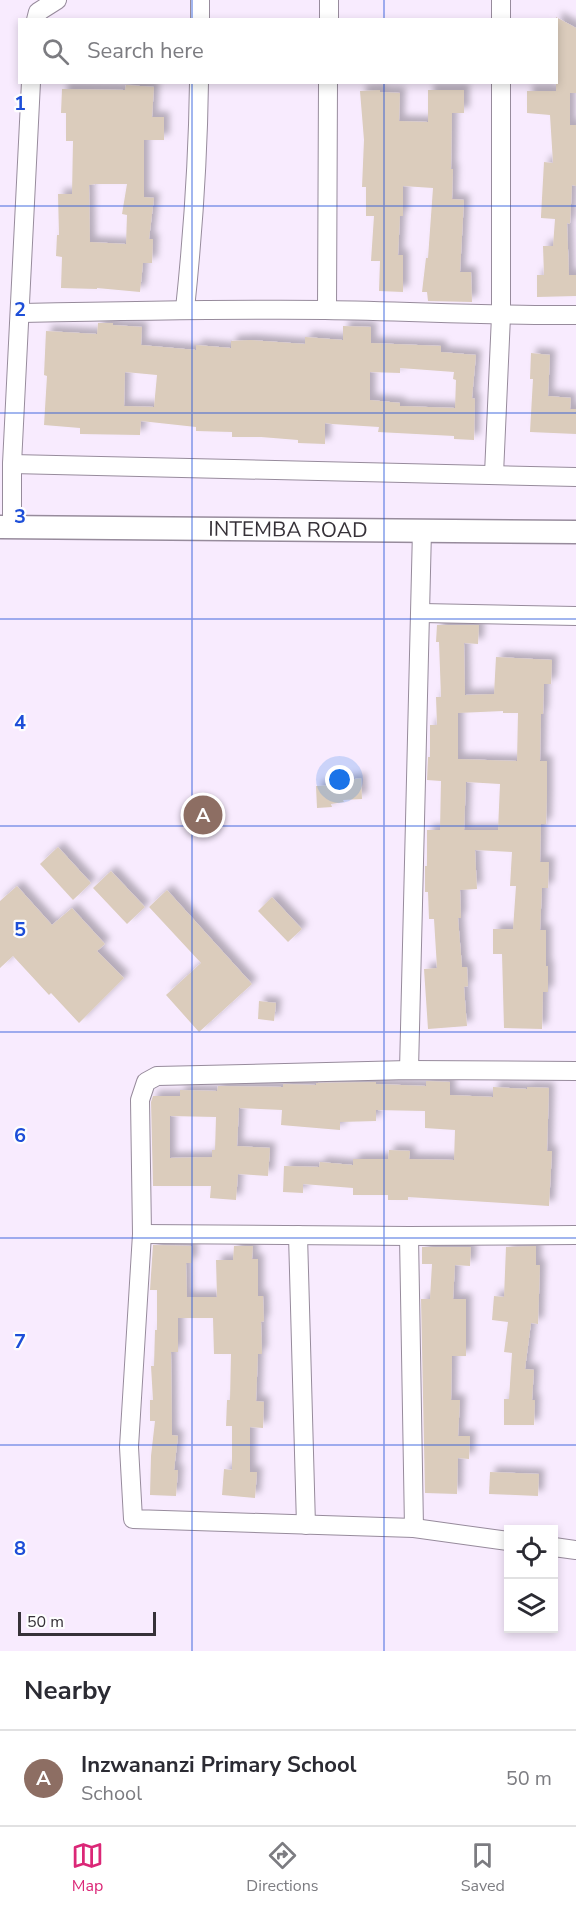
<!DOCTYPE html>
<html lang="en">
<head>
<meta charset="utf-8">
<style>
  :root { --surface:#fff; --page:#f2f2f3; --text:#2b2b33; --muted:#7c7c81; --line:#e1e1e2; --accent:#db2777 }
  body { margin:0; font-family:"Nunito Sans",sans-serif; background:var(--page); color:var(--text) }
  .controls { position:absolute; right:18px; bottom:18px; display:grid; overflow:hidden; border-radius:0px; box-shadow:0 3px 9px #0003 }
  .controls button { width:54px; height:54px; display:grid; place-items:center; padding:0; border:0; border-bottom:2px solid var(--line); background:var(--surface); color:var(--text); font:30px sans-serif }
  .scale { position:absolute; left:18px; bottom:15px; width:138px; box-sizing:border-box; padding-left:6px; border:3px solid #363138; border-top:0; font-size:16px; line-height:21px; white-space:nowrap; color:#363138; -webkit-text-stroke:4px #fefefe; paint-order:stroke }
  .you { position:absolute; left:340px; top:780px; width:21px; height:21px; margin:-15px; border:4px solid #fff; border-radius:50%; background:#1a73e8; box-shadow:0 0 0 9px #1a73e833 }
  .badge { display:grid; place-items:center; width:39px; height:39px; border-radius:50%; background:var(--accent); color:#fff; font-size:20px; font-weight:700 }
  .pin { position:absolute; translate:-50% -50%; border:3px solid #fff; box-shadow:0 2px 6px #0006 }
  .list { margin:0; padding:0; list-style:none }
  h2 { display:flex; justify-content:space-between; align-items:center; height:78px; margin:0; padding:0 24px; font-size:26px }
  h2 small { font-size:20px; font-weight:400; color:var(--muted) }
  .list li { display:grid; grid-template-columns:39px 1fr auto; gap:18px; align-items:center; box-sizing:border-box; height:96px; padding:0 24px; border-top:2px solid var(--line) }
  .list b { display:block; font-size:22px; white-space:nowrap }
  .list p { margin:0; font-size:20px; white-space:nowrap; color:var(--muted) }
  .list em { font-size:20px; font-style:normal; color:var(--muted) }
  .icon { flex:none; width:33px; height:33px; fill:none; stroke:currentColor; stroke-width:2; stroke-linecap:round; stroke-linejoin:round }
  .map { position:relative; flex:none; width:576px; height:1651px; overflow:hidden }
  .search { position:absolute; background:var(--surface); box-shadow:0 3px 9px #0003; left:18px; right:18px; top:18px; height:66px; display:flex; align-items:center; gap:15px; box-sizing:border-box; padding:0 21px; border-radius:0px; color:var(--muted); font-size:22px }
  .sheet { height:174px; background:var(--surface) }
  nav { display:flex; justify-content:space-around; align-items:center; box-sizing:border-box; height:84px; border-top:2px solid var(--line); background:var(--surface); font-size:16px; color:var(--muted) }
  nav a { display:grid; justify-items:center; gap:3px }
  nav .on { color:var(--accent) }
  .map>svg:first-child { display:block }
  .building { fill:#dbccbc; fill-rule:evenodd; filter:url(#shadow) }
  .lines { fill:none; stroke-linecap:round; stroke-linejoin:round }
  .minor-casing { stroke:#978b9c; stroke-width:20 }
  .tertiary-casing { stroke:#978b9c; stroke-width:25 }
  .minor { stroke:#fff; stroke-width:18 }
  .tertiary { stroke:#fff; stroke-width:22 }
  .grid { fill:none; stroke:#1d4ed8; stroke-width:1.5; stroke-opacity:0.55 }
  .labels { text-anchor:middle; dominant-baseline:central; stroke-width:4.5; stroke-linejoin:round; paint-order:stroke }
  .street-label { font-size:21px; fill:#363138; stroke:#fefefe }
  .grid-label { font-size:20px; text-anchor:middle; font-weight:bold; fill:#1d4ed8; stroke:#fefefe; stroke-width:4.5; stroke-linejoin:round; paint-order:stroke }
</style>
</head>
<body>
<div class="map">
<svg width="576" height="1651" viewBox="0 0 576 1651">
  <defs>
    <filter id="shadow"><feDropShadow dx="5.5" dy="-5.5" stdDeviation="3" flood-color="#0004"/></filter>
  </defs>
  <rect width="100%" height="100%" fill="#f8ebfe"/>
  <!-- building -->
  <g class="building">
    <polygon points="556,17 576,28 576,93 570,93 570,125 576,125 576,186 572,185 570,224 567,223 569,275 576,275 576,296 537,297 537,275 544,275 543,246 553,246 555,219 541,218 541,216 544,162 553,163 550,115 527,113 527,91 556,91"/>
    <path d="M126,85L154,87L152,117H164V140H144V197L154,198L149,239H153L152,263H143L140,292L97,288V289L61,288L62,257L56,256L57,235H59L58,194H72L73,141H66V113H61L62,89L125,90ZM95,184H127L122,214L127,215L126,244L90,242L89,185Z"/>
    <polygon points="380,90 380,92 400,93 399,121 428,122 428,90 464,90 464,113 452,113 451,169 453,169 452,199 464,200 460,272 471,272 472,302 428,301 427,292 422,292 426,258 428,258 433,188 403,186 403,216 400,216 398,255 403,255 403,292 379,291 380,261 371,261 374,216 366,216 366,187 362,187 364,140 360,91"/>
    <path d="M98,323H113V325L142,327L141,345L196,350V345L231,348V341L250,340L305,344V337L343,340V326L371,327V343L441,346V352L476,355L472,398L475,399L474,440L454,439V436L378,432L379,427L332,424L325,423V444L298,443V440L261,437H232V432L196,431V427L141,421L140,435L80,434V428L44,425L47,376L44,375L46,331L97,334ZM400,368L454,372L453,379L456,380L455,408L400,406V403L370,400V372L400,373ZM125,372L157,375L154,407L124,406Z"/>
    <polygon points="531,353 550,355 548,396 571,398 570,409 576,409 576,434 530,432 533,379 530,379"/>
    <path d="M437,625H479L478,644L464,643L465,695L494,694L496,657L552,660L551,684H544L543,714H541L540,761H547V796L546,824H541L540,862H549L548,888H542L540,930H546V966H548V992H543L542,1029L504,1028L502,954H493V929H513L516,886H510L512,852L475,850L477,889L460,890L461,918H458L462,967H467L468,986L464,987L467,1026L428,1029L424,969L437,968L434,919H429L428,892H425V866H427V830H440L441,781L427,780L428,757H430V725H437L436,697H441L439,642H436ZM503,711V713H518L517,761L458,759V713ZM466,782L500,784L498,830H464Z"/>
    <polygon points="361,778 362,799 343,800 344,802 331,804 332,807 317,808 316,786 331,785 331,783"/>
    <polygon points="58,847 91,883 73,900 40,864"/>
    <polygon points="111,871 145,907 127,924 93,888"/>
    <polygon points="17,886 52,925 72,908 105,944 97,951 124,978 79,1023 51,993 49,995 13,956 0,968 0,901"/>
    <polygon points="167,890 252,984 199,1032 166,995 201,963 149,907"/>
    <polygon points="272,897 302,929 288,942 258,911"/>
    <polygon points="259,1001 276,1003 274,1021 258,1019"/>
    <path d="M426,1081L450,1082V1095L493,1097V1087L527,1089V1087L549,1088L547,1151H552L549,1206L408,1197V1200H388V1195H353V1188L303,1184V1193L283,1192L284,1166L319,1167L320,1162L353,1165V1159H388L389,1150L410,1151L409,1159L454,1160L455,1130L425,1128V1111L376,1110V1121L340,1122V1130L281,1125L282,1110L239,1108L237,1146L270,1148L268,1176L238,1174L236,1200L210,1198L211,1186H153L151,1102L153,1096H180V1090L217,1091L218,1086L283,1087V1084L316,1085V1083L376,1082V1084L426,1086ZM170,1116L216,1117L215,1150H212V1157L170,1158Z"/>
    <polygon points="153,1245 192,1246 192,1263 186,1263 187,1297 217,1297 216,1260 233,1260 234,1246 253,1246 252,1259 258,1259 258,1296 263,1296 264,1321 261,1322 262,1354 258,1354 256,1401 264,1402 263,1428 250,1427 250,1472 257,1472 255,1498 222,1495 224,1469 232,1470 232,1426 226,1426 227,1400 230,1400 231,1354 214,1354 213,1318 178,1318 178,1352 171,1352 172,1435 178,1436 174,1470 178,1470 176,1496 150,1495 151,1456 155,1421 150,1421 150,1400 153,1400 151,1366 154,1366 155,1330 157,1330 157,1290 150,1290"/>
    <polygon points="536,1246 536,1265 540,1265 538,1324 531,1323 525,1369 534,1370 532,1400 535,1400 534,1425 504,1425 504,1399 509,1399 512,1353 504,1352 508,1322 492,1320 494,1296 504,1297 506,1247"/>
    <polygon points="422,1247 471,1247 470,1266 455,1265 453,1299 466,1299 466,1356 452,1356 451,1400 460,1400 458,1436 470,1436 469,1459 458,1458 457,1494 425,1493 421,1299 430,1299 432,1264 422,1264"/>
    <polygon points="490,1472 539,1474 538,1496 489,1494"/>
  </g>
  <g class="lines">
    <defs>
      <g id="minor">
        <polyline points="501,0 501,20"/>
        <polyline points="36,20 38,12 57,0"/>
        <polyline points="200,20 200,0"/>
        <polyline points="329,20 329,0"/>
        <path d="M185,309C193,233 198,159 199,82"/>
        <polyline points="327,310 328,82"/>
        <path d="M20,313C122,311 223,309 325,310C409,311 492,316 576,315"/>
        <polyline points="12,464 576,477"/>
        <polyline points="494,474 501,316 501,82"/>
        <polyline points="12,527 12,464 31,82"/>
        <polyline points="422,613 576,616"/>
        <polyline points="409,1070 422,530"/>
        <polyline points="142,1234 409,1236 576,1235"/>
        <polyline points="298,1235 306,1525"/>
        <polyline points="409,1236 414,1528"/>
        <polyline points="508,1541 414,1528 133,1519 129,1447 142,1234 140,1100 146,1082 157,1076 409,1070 576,1071"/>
        <polyline points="554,1547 576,1550"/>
      </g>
      <g id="tertiary">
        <path id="s1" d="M0,527L576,532"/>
      </g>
    </defs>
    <!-- minor casing -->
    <use href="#minor" class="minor-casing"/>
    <!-- tertiary casing -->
    <use href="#tertiary" class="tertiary-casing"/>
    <!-- minor -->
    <use href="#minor" class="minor"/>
    <!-- tertiary -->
    <use href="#tertiary" class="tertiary"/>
  </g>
  <!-- grid -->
  <path class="grid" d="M192,0V20M384,0V20M192,82V1651M384,82V1651M0,206H576M0,413H576M0,619H576M0,826H576M0,1032H576M0,1238H576M0,1445H576"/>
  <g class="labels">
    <!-- street labels -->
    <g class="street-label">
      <text stroke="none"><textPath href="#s1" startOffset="288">INTEMBA ROAD</textPath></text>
    </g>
  </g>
  <g class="grid-label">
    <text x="20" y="110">1</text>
    <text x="20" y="316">2</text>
    <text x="20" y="523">3</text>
    <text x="20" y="729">4</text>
    <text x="20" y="936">5</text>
    <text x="20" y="1142">6</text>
    <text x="20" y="1348">7</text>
    <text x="20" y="1555">8</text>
  </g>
</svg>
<div class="controls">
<button><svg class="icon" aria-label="locate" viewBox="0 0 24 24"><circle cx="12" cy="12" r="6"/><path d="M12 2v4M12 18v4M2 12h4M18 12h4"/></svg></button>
<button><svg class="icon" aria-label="layers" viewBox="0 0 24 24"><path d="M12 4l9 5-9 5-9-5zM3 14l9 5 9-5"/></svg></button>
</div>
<div class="scale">50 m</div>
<div class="you"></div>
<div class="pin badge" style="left:203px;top:815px;background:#8d6e63">A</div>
<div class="search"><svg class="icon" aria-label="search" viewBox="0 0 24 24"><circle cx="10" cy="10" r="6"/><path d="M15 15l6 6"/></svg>Search here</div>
</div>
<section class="sheet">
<h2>Nearby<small></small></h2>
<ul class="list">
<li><span class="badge" style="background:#8d6e63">A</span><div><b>Inzwananzi Primary School</b><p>School</p></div><em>50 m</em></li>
</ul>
</section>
<nav>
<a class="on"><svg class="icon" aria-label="map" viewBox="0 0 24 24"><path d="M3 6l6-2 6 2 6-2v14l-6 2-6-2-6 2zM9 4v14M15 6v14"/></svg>Map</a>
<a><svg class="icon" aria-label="directions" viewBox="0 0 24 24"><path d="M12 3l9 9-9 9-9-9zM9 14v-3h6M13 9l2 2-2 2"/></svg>Directions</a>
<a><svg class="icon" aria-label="saved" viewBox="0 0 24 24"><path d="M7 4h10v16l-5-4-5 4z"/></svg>Saved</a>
</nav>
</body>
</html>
